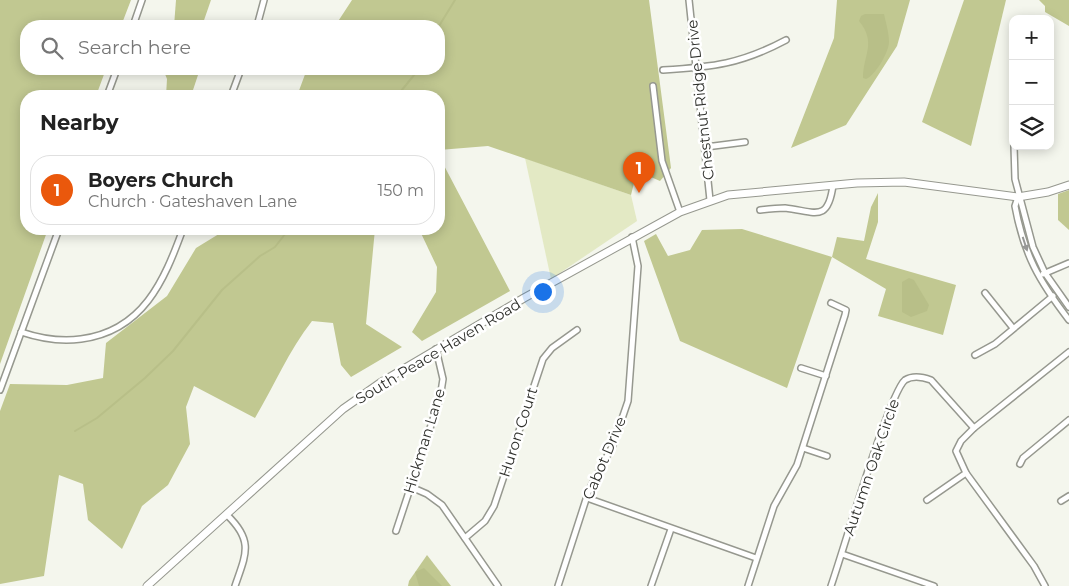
<!DOCTYPE html>
<html lang="en">
<head>
<meta charset="utf-8">
<style>
  :root { --surface:#fff; --page:#f2f2f2; --text:#222; --muted:#767676; --line:#e0e0e0; --accent:#ea580c }
  body { margin:0; font-family:Montserrat,sans-serif; background:var(--page); color:var(--text) }
  .controls { position:absolute; right:15px; top:15px; display:grid; overflow:hidden; border-radius:10px; box-shadow:0 2px 12px #0003 }
  .controls button { width:45px; height:45px; display:grid; place-items:center; padding:0; border:0; border-bottom:1px solid var(--line); background:var(--surface); color:var(--text); font:25px sans-serif }
  .you { position:absolute; left:542px; top:291px; width:18px; height:18px; margin:-12px; border:4px solid #fff; border-radius:50%; background:#1a73e8; box-shadow:0 0 0 8px #1a73e833 }
  .badge { display:grid; place-items:center; width:32px; height:32px; border-radius:50%; background:var(--accent); color:#fff; font-size:16px; font-weight:700 }
  .pin { position:absolute; translate:-50% -41px; filter:drop-shadow(0 1px 2px #0008) }
  .pin::after { content:''; position:absolute; top:26px; width:18px; height:15px; background:inherit; clip-path:polygon(0 0,100% 0,50% 100%) }
  .list { margin:0; padding:0; list-style:none }
  h2 { display:flex; justify-content:space-between; align-items:center; height:65px; margin:0; padding:0 20px; font-size:21px }
  h2 small { font-size:16px; font-weight:400; color:var(--muted) }
  .list li { display:grid; grid-template-columns:32px 1fr auto; gap:15px; align-items:center; box-sizing:border-box; height:70px; margin:0 10px 10px; padding:0 10px; border:1px solid var(--line); border-radius:20px }
  .list b { display:block; font-size:19px; white-space:nowrap }
  .list p { margin:0; font-size:16px; white-space:nowrap; color:var(--muted) }
  .list em { font-size:16px; font-style:normal; color:var(--muted) }
  .icon { flex:none; width:28px; height:28px; fill:none; stroke:currentColor; stroke-width:2; stroke-linecap:round; stroke-linejoin:round }
  .map { position:relative; flex:none; width:1069px; height:586px; overflow:hidden }
  .search { position:absolute; background:var(--surface); box-shadow:0 2px 12px #0003; left:20px; top:20px; width:425px; height:55px; display:flex; align-items:center; gap:12px; box-sizing:border-box; padding:0 18px; border-radius:20px; color:var(--muted); font-size:19px }
  .panel { position:absolute; background:var(--surface); box-shadow:0 2px 12px #0003; left:20px; top:90px; width:425px; height:145px; border-radius:20px }
  .map>svg:first-child { display:block }
  .green { fill:#e3e9c4 }
  .forest { fill:#c1c891 }
  .water { fill:#b8bf88 }
  .lines { fill:none; stroke-linecap:round; stroke-linejoin:round }
  .stream { stroke:#b8bf88; stroke-width:2 }
  .street-casing { stroke:#96988f; stroke-width:8 }
  .secondary-casing { stroke:#96988f; stroke-width:9 }
  .street { stroke:#fff; stroke-width:5 }
  .secondary { stroke:#fff; stroke-width:7 }
  .oneway { fill:#979896 }
  .labels { text-anchor:middle; dominant-baseline:central; stroke-width:5; stroke-linejoin:round; paint-order:stroke }
  .street-label { font-size:15px; fill:#2f302c; stroke:#fff }
</style>
</head>
<body>
<div class="map">
<svg width="1069" height="586" viewBox="0 0 1069 586">
  <rect width="100%" height="100%" fill="#f4f6ed"/>
  <!-- green -->
  <polygon class="green" points="525,158 631,195 637,221 551,279"/>
  <!-- forest -->
  <g class="forest">
    <polygon points="0,0 131,0 121,26 26,26 26,69 106,69 96,96 26,96 26,229 48,229 0,364"/>
    <polygon points="176,0 211,0 202,26 174,26"/>
    <polygon points="352,0 649,0 671,168 660,181 637,171 631,195 488,146 439,150 439,96 297,96 307,69 439,69 439,26 335,26"/>
    <polygon points="837,0 910,0 897,46 846,125 791,148 834,38"/>
    <polygon points="964,0 1006,0 971,146 922,122"/>
    <polygon points="1039,0 1069,0 1069,26 1045,12 1045,6"/>
    <polygon points="163,69 200,69 191,96 166,96 167,79"/>
    <polygon points="439,156 510,291 422,341 412,332 436,292 437,267 419,229 439,229"/>
    <polygon points="1069,190 1069,230 1058,220 1058,194"/>
    <polygon points="878,193 878,222 866,259 956,285 943,335 878,316 886,289 832,257 787,388 680,341 644,241 656,234 668,256 690,250 702,230 742,229 832,257 837,237 864,241 871,207"/>
    <path d="M227,229H375L366,324L402,347L351,377L341,365L333,323L312,321C289,350 274,386 255,418L194,386L186,407L190,444L168,485L142,506L122,549L88,520L83,484L59,475L44,576L0,584V411L10,384L67,385L103,378L106,343L167,296L196,248Z"/>
    <polygon points="427,555 451,586 408,586 409,581"/>
  </g>
  <!-- water -->
  <g class="water">
    <path d="M865,14H884C886,23 889,33 889,42C889,52 875,76 866,79L863,78C863,55 877,43 859,21L861,16Z"/>
    <polygon points="909,278 914,280 929,305 927,311 911,317 902,312 902,282"/>
    <polygon points="424,568 442,586 419,586 415,572"/>
  </g>
  <g class="lines">
    <!-- stream -->
    <g class="stream">
      <polyline points="439,26 455,0"/>
      <polyline points="397,96 419,69"/>
      <polyline points="75,431 97,418 145,378 173,351 222,290 260,256 275,247 289,229"/>
    </g>
    <defs>
      <g id="street">
        <polyline points="689,0 710,200"/>
        <polyline points="133,26 142,0"/>
        <polyline points="257,26 264,0"/>
        <path d="M663,70C713,67 741,64 786,40"/>
        <polyline points="653,86 662,161 680,212"/>
        <polyline points="107,96 117,69"/>
        <polyline points="231,96 241,69"/>
        <polyline points="1014,146 1015,179 1033,247 1045,273 1069,307"/>
        <polyline points="706,147 745,142"/>
        <path d="M1018,197L1015,206C1024,255 1039,281 1069,320"/>
        <path d="M760,210C768,209 777,208 785,208C814,211 828,224 833,185"/>
        <polyline points="1043,274 1069,263"/>
        <polyline points="985,293 1013,328"/>
        <path d="M21,332C42,339 60,342 81,339C143,331 164,281 183,229"/>
        <polyline points="975,355 995,344 1053,296"/>
        <polyline points="801,368 826,376"/>
        <polyline points="0,390 59,229"/>
        <polyline points="803,448 827,456"/>
        <polyline points="1020,464 1023,458 1069,420"/>
        <polyline points="411,487 427,494 442,505 498,586"/>
        <polyline points="587,498 756,558"/>
        <polyline points="927,500 966,473"/>
        <polyline points="1061,501 1069,496"/>
        <path d="M227,515C254,541 246,554 235,586"/>
        <polyline points="396,531 440,398 443,379 436,349"/>
        <polyline points="465,538 485,521 494,506 543,359 552,348 577,330"/>
        <polyline points="842,554 934,586"/>
        <polyline points="558,586 589,490 613,445 628,401 638,266 632,237"/>
        <polyline points="651,586 671,529"/>
        <polyline points="748,586 774,506 797,465 845,315 846,310 831,303"/>
        <path d="M831,586C842,555 889,393 905,380C913,375 923,377 931,380L974,428"/>
        <polyline points="1045,586 1034,566 966,473 956,451 961,441 974,428 1069,352"/>
      </g>
      <polyline id="secondary" points="147,586 343,409 380,383 524,298 680,212 728,195 857,183 904,182 1018,197 1048,192 1069,185"/>
    </defs>
    <!-- street casing -->
    <use href="#street" class="street-casing"/>
    <!-- secondary casing -->
    <use href="#secondary" class="secondary-casing"/>
    <!-- street -->
    <use href="#street" class="street"/>
    <!-- secondary -->
    <use href="#secondary" class="secondary"/>
  </g>
  <!-- one-way arrows -->
  <defs><path id="oneway-solid" d="M-6-.8H1V-3.2L6.5 0L1 3.2V.8H-6Z" transform="scale(1.25)"/></defs>
  <use class="oneway" href="#oneway-solid" transform="translate(1025 244) rotate(72)"/>
  <g class="labels">
    <!-- street labels -->
    <g class="street-label">
      <text transform="translate(700 100) rotate(-96)">Chestnut Ridge Drive</text>
      <text transform="translate(438 351) rotate(-31)">South Peace Haven Road</text>
      <text transform="translate(518 432) rotate(-72)">Huron Court</text>
      <text transform="translate(424 441) rotate(-73)">Hickman Lane</text>
      <text transform="translate(604 458) rotate(-67)">Cabot Drive</text>
      <text transform="translate(871 467) rotate(-71)">Autumn Oak Circle</text>
    </g>
  </g>
</svg>
<div class="controls">
<button>+</button>
<button>−</button>
<button><svg class="icon" aria-label="layers" viewBox="0 0 24 24"><path d="M12 4l9 5-9 5-9-5zM3 14l9 5 9-5"/></svg></button>
</div>
<div class="you"></div>
<div class="pin badge" style="left:639px;top:193px">1</div>
<div class="search"><svg class="icon" aria-label="search" viewBox="0 0 24 24"><circle cx="10" cy="10" r="6"/><path d="M15 15l6 6"/></svg>Search here</div>
<section class="panel">
<h2>Nearby<small></small></h2>
<ul class="list">
<li><span class="badge">1</span><div><b>Boyers Church</b><p>Church · Gateshaven Lane</p></div><em>150 m</em></li>
</ul>
</section>
</div>
</body>
</html>
